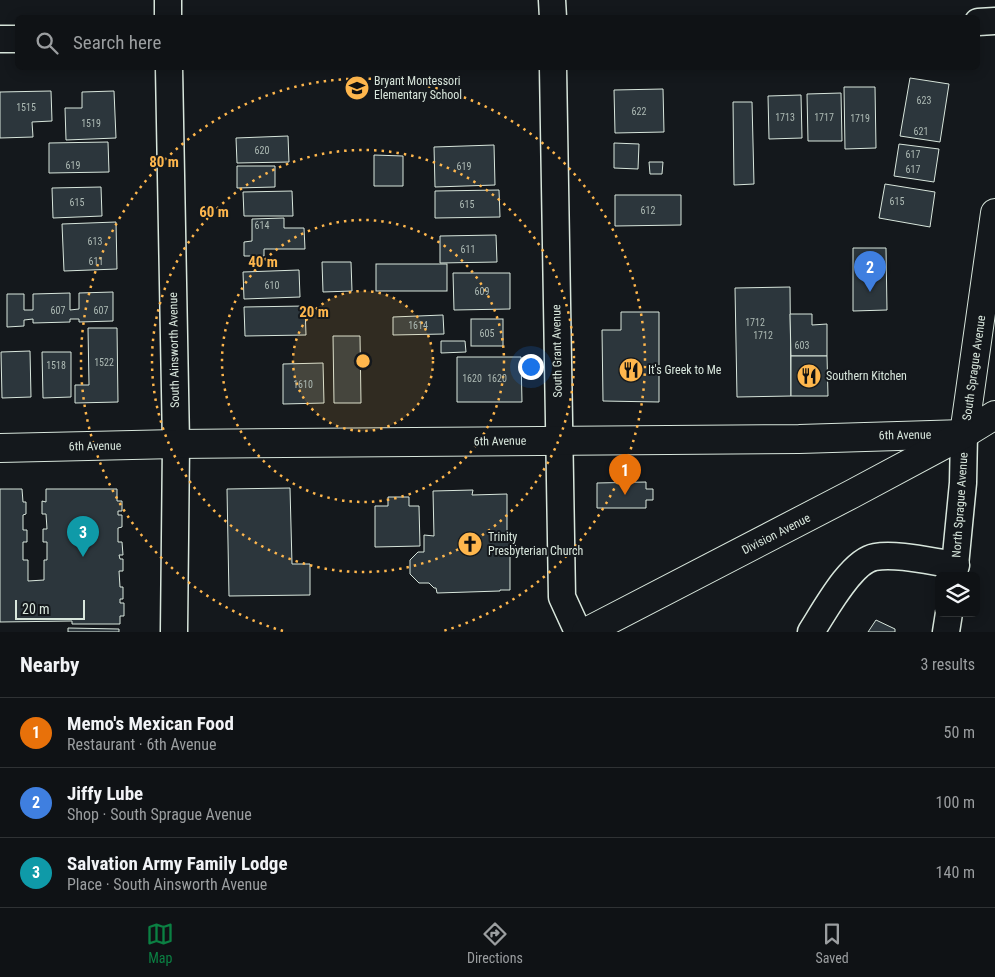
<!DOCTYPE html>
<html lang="en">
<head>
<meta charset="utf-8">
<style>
  :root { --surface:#0f1215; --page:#1d2022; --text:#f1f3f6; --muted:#9b9ea0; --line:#2f3234; --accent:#0b8043 }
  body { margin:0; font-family:"Roboto Condensed",sans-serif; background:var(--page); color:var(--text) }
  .controls { position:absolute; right:15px; bottom:15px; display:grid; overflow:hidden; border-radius:8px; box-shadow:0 2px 12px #0003 }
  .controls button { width:45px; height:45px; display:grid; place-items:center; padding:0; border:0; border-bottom:1px solid var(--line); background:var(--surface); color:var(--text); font:25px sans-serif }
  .scale { position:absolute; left:15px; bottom:12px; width:70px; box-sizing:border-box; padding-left:5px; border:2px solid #d8e6dc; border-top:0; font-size:14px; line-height:18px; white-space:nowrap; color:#d8e6dc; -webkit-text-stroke:4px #14181c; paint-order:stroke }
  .you { position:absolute; left:530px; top:366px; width:18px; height:18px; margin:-12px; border:4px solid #fff; border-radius:50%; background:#1a73e8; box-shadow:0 0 0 8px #1a73e833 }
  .badge { display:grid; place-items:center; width:32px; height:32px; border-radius:50%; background:var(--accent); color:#fff; font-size:16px; font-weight:700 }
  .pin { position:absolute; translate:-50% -41px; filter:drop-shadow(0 1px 2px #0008) }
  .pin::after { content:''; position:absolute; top:26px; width:18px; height:15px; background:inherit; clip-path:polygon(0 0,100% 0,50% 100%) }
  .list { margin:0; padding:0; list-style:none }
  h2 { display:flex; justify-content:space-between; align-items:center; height:65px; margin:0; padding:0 20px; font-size:21px }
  h2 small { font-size:16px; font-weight:400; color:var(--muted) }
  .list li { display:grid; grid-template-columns:32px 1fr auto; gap:15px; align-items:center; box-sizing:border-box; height:70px; padding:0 20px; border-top:1px solid var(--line) }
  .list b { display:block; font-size:19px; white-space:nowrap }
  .list p { margin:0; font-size:16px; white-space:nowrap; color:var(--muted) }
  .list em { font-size:16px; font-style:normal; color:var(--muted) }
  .icon { flex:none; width:28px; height:28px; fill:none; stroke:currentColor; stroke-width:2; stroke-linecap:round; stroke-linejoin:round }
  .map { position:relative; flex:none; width:995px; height:632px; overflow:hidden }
  .search { position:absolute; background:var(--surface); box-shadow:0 2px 12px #0003; left:15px; right:15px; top:15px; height:55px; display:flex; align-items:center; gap:12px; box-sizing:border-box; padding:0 18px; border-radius:8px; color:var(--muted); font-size:19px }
  .sheet { height:275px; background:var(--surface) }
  nav { display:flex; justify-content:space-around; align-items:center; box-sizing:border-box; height:70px; border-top:1px solid var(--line); background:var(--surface); font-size:14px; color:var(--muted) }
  nav a { display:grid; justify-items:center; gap:2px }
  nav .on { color:var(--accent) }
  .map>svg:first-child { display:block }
  .building { fill:#2c363c; stroke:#d8e6dc }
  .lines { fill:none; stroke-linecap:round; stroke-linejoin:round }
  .minor-casing { stroke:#d8e6dc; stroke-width:29 }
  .major-casing { stroke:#d8e6dc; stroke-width:30 }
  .minor { stroke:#14181c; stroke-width:26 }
  .major { stroke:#14181c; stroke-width:28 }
  .ring { fill:none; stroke:#ffb74d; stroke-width:2.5; stroke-dasharray:2.5 5 }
  .labels { text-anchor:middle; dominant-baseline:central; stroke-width:4; stroke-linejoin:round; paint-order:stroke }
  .number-label { font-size:10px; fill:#adbab4 }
  .poi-label { font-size:12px; fill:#d8e6dc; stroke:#14181c; text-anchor:start }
  .street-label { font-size:12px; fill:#d8e6dc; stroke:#14181c }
  .centre { fill:#ffb74d; stroke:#14181c; stroke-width:2.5 }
  .ring-label { font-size:15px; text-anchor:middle; font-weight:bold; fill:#ffb74d; stroke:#14181c; stroke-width:4; stroke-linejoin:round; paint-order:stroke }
</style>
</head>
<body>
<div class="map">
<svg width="995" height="632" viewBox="0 0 995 632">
  <rect width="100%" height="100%" fill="#14181c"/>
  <!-- building -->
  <g class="building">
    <polygon points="910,78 949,84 940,142 900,136"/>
    <polygon points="844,87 875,87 876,148 845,149"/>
    <polygon points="663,89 664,132 615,133 614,90"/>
    <polygon points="51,91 52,121 32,122 33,137 0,138 0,92"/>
    <polygon points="114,91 116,138 66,140 65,108 82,108 82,92"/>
    <polygon points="841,93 842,141 808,141 807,94"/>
    <polygon points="801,95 802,138 769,139 768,96"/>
    <polygon points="733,102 752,102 754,184 734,185"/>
    <polygon points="288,136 289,162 237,163 236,138"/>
    <polygon points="108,142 109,172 49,173 49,143"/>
    <polygon points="614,143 639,144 638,169 614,168"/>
    <polygon points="899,144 939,149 934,182 894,176"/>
    <polygon points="494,145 495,185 435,187 434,147"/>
    <polygon points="374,155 403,156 403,186 374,186"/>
    <polygon points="649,162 663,162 662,174 650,174"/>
    <polygon points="237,166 275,166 275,187 237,188"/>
    <polygon points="885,184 935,192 930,227 879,218"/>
    <polygon points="101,187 102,216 53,218 52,188"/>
    <polygon points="499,190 500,217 435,218 435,191"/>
    <polygon points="292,191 293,216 244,216 243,192"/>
    <polygon points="615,195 681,195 681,225 615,226"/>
    <polygon points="284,218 284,228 304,228 305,249 264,249 264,256 244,256 244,242 252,241 252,219"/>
    <polygon points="116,222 117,269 64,271 62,224"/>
    <polygon points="496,235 497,262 440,263 440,236"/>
    <polygon points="853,248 886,248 887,310 853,311"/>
    <polygon points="322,262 351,262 352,291 323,292"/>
    <rect x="376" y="264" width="71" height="27"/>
    <polygon points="299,270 300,297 244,299 243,272"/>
    <polygon points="453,273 510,273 510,309 454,310"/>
    <polygon points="790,287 791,396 737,397 735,288"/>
    <polygon points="113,292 113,321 79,322 79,319 70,319 70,322 33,323 33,319 24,320 24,326 7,327 7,294 24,294 24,310 33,310 33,294 70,293 70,310 79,309 79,293"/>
    <polygon points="305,306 306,335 245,336 244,307"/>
    <polygon points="621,312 659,312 659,402 603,401 602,330 621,330"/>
    <polygon points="790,314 812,314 812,325 827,324 827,356 791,356"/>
    <polygon points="443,315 444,334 393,335 393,317"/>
    <rect x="471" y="319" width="32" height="27"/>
    <polygon points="88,328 117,328 118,402 75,403 75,385 89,385"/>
    <polygon points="333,336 360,336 361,403 334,403"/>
    <polygon points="441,341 465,341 466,352 441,353"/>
    <polygon points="30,351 31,397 2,398 1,352"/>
    <polygon points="42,352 71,352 71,397 43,398"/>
    <polygon points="791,356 827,356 828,396 791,396"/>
    <polygon points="457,357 521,357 522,402 457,402"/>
    <polygon points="323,363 324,403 283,404 283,364"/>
    <polygon points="646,482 646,489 653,489 653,500 646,500 646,508 597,508 597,483"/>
    <polygon points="290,488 292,564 310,564 310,595 229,596 227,489"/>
    <polygon points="0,489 22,489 23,502 26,502 26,514 23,515 23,530 27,530 27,542 23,542 23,560 28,560 28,581 44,580 44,560 47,560 47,542 43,542 43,529 47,529 46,514 42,514 42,501 46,502 46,489 117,489 117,501 122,501 122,511 118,511 118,515 122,515 122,527 118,528 118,542 122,542 123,555 119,555 120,559 123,559 123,571 119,571 120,587 123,587 123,599 120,599 120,603 124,603 124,616 120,616 120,624 72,624 72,621 0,622"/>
    <polygon points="473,490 472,495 507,494 507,536 515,536 516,555 510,555 510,590 500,590 500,591 437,593 436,588 434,588 429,583 419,583 410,574 410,560 418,552 424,552 424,535 434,536 433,491"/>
    <polygon points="388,497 409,497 409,506 419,506 420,546 375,547 375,506 388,506"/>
    <polygon points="876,620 895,629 895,632 868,632"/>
    <polygon points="68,628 119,629 119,632 68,632"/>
  </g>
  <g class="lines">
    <defs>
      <g id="minor">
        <polyline points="168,0 168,18"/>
        <polyline points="552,0 553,18"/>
        <polyline points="978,22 995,21"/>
        <polyline points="0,39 18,39"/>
        <polyline points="169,68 176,444 174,632"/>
        <polyline points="553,68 562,597 578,632"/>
        <polyline points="954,576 963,483 964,434"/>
        <path d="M811,632C824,612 851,561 875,557C897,553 933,562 956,565"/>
        <polyline points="946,632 949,613"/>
      </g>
      <g id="major">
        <polyline points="964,434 995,213"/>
        <polyline points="0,448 176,444 799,439 964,434"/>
        <polyline points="586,632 852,494 964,434 995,415"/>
      </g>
    </defs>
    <!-- minor casing -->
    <use href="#minor" class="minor-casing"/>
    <!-- major casing -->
    <use href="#major" class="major-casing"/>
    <!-- minor -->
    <use href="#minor" class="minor"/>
    <!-- major -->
    <use href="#major" class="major"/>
  </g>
  <!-- distance rings -->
  <circle cx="363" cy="361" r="70" fill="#ffb74d" fill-opacity=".12"/>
  <g class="ring">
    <circle cx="363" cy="361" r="70"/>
    <circle cx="363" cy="361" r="141"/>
    <circle cx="363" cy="361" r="211"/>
    <path d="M283 631A282 282 0 1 1 443 631"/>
  </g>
  <!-- icons -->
  <defs>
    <symbol id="school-disc" viewBox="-11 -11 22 22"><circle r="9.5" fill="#ffb74d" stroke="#14181c"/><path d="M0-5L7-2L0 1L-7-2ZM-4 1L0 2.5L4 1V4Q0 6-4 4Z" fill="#111"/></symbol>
    <symbol id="restaurant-disc" viewBox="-11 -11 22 22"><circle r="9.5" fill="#ffb74d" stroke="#14181c"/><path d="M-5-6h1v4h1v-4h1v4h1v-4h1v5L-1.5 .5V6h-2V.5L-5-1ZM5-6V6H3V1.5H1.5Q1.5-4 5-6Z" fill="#111"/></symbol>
    <symbol id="church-disc" viewBox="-11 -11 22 22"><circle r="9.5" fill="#ffb74d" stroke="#14181c"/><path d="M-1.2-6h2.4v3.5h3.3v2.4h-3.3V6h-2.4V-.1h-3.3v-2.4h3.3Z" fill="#111"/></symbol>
  </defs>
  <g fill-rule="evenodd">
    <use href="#school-disc" x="343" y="74" width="28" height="28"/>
    <use href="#restaurant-disc" x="617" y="356" width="28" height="28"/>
    <use href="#restaurant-disc" x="795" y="362" width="28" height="28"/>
    <use href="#church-disc" x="456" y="530" width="28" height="28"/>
  </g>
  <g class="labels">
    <!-- number labels -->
    <g class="number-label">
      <text x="924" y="100">623</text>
      <text x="26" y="107">1515</text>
      <text x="639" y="111">622</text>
      <text x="785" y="117">1713</text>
      <text x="824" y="117">1717</text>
      <text x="860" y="118">1719</text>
      <text x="91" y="123">1519</text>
      <text x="921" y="131">621</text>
      <text x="262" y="150">620</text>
      <text x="913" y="154">617</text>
      <text x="73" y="165">619</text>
      <text x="464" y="166">619</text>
      <text x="913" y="169">617</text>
      <text x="897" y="201">615</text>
      <text x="77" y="202">615</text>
      <text x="467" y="204">615</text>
      <text x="648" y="210">612</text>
      <text x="262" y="225">614</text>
      <text x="95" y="241">613</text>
      <text x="468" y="249">611</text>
      <text x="96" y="261">611</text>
      <text x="272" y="285">610</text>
      <text x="482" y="291">609</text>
      <text x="58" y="310">607</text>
      <text x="101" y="310">607</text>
      <text x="755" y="322">1712</text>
      <text x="418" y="325">1614</text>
      <text x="487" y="333">605</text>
      <text x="763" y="335">1712</text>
      <text x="802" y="345">603</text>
      <text x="104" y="362">1522</text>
      <text x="56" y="365">1518</text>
      <text x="472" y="378">1620</text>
      <text x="497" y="378">1620</text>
      <text x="303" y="384">1610</text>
    </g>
    <!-- poi labels -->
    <g class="poi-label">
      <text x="374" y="81">Bryant Montessori<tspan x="374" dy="14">Elementary School</tspan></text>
      <text x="648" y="370">It's Greek to Me</text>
      <text x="826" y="376">Southern Kitchen</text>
      <text x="488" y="537">Trinity<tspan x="488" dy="14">Presbyterian Church</tspan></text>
    </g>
    <!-- street labels -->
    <g class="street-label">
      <text transform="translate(174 350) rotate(-91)">South Ainsworth Avenue</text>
      <text transform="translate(557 351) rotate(-91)">South Grant Avenue</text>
      <text transform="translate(974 368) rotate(-82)">South Sprague Avenue</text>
      <text transform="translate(905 435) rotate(-1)">6th Avenue</text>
      <text transform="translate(500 441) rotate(-1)">6th Avenue</text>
      <text transform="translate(95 446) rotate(-1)">6th Avenue</text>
      <text transform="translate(960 505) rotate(-86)">North Sprague Avenue</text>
      <text transform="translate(776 534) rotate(-27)">Division Avenue</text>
    </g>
  </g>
  <circle cx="363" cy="361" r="8" class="centre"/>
  <g class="ring-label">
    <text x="164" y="167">80 m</text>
    <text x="214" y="217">60 m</text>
    <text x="263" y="267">40 m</text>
    <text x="314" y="317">20 m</text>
  </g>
</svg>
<div class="controls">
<button><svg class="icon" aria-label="layers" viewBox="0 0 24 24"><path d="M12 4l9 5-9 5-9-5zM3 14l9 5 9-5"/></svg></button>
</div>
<div class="scale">20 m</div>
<div class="you"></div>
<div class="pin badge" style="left:625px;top:495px;background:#e8710a">1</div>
<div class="pin badge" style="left:870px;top:292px;background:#3f7fe0">2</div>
<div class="pin badge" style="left:83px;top:557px;background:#0f9aa8">3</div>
<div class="search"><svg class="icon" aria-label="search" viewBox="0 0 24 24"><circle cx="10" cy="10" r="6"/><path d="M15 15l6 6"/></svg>Search here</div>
</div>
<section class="sheet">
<h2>Nearby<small>3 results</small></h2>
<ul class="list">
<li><span class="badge" style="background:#e8710a">1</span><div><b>Memo's Mexican Food</b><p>Restaurant · 6th Avenue</p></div><em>50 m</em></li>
<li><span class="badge" style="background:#3f7fe0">2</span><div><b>Jiffy Lube</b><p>Shop · South Sprague Avenue</p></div><em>100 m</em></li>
<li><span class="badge" style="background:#0f9aa8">3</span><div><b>Salvation Army Family Lodge</b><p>Place · South Ainsworth Avenue</p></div><em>140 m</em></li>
</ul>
</section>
<nav>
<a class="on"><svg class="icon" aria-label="map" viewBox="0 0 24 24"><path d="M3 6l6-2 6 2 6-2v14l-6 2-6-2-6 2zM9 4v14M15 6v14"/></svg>Map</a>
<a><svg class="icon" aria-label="directions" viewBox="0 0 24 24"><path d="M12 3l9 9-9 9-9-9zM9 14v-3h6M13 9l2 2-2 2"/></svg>Directions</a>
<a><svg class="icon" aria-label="saved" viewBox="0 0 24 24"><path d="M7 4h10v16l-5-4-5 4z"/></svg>Saved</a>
</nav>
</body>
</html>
